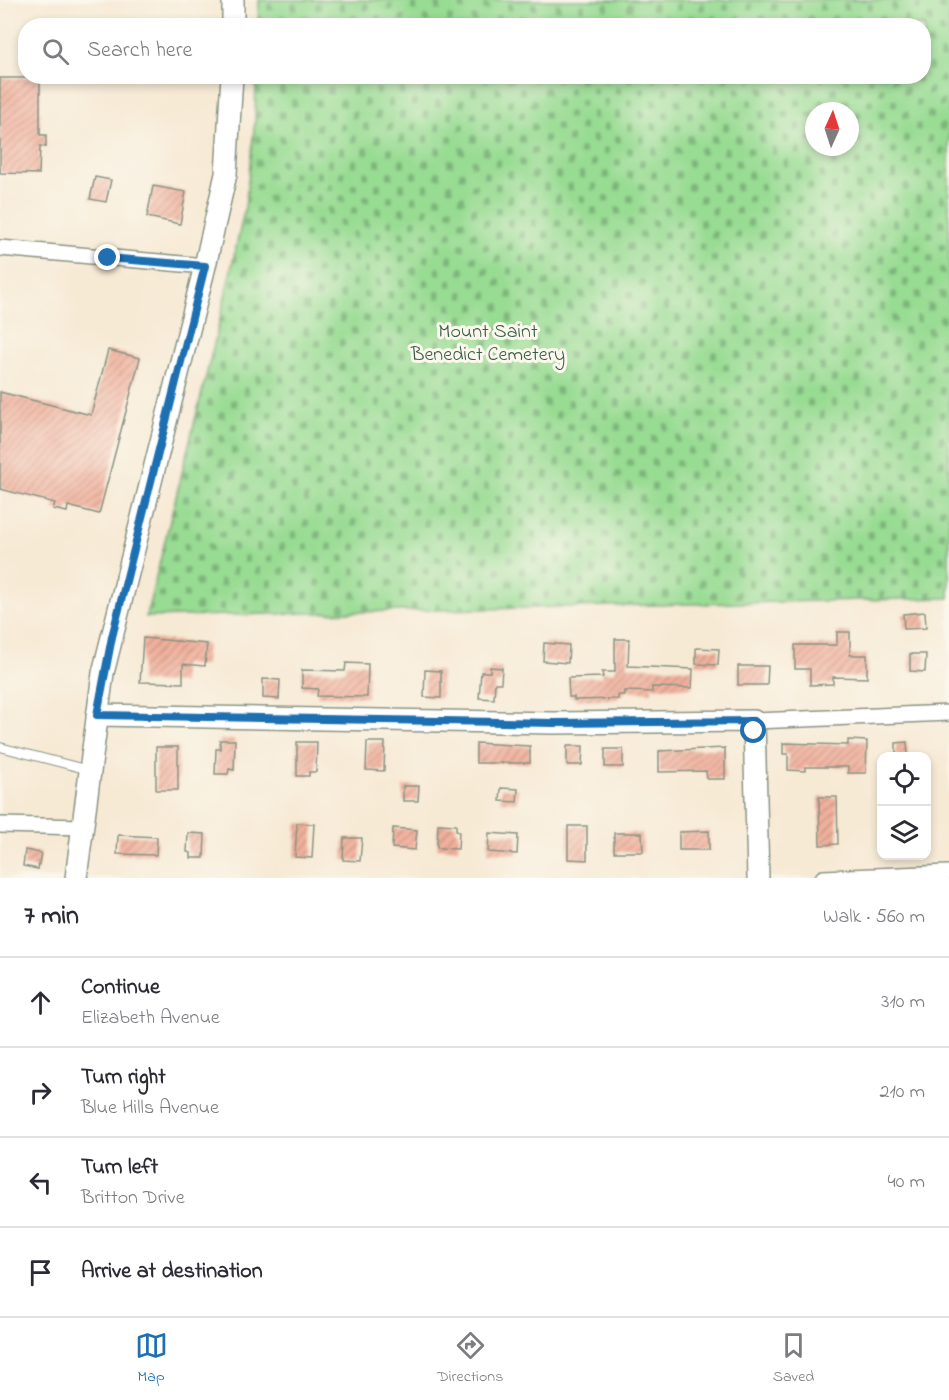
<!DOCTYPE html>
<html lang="en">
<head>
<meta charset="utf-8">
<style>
  :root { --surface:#fff; --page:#f7f7f7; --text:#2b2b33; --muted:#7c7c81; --line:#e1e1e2; --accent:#1f6fb2 }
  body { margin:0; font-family:"Indie Flower",sans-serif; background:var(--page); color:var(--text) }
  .controls { position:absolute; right:18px; bottom:18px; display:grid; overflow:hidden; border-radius:12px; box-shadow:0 3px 9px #0003 }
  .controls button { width:54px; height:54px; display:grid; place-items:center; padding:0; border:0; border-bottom:2px solid var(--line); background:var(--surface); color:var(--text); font:30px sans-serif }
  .compass { position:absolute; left:805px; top:102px; width:54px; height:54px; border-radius:50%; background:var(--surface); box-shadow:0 3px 9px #0003; rotate:3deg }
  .stop { position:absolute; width:18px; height:18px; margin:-14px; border:4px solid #1f6fb2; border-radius:50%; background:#fff }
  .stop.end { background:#1f6fb2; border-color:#fff; box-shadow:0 2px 6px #0008 }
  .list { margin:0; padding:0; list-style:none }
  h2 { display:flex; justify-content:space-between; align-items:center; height:78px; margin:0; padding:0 24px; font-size:26px }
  h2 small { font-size:20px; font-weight:400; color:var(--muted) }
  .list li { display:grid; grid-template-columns:39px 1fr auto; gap:18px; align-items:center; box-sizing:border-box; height:90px; padding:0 24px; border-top:2px solid var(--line) }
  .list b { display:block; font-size:22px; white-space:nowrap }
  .list p { margin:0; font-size:20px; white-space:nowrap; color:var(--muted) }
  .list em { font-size:20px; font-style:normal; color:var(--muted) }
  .icon { flex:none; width:33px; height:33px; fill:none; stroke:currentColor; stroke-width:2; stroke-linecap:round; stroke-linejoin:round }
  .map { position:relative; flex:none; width:949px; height:878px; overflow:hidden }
  .search { position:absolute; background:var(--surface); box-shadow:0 3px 9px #0003; left:18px; right:18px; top:18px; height:66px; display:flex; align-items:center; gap:15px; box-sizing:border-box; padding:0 21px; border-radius:24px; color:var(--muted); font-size:22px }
  .sheet { height:438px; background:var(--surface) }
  nav { display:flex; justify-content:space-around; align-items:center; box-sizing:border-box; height:84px; border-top:2px solid var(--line); background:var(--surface); font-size:16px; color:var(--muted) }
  nav a { display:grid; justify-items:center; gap:3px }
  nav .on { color:var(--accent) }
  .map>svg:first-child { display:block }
  .cemetery { fill:url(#cemetery-stones); stroke:#5c8c64; stroke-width:1.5; fill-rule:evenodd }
  .building { fill:url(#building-hatch) }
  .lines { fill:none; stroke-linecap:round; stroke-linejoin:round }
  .lane-casing { stroke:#8b9484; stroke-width:10 }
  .street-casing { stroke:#8b9484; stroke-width:18 }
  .secondary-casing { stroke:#8b9484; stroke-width:24 }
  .lane { stroke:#fff; stroke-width:8 }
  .street { stroke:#fff; stroke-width:15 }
  .secondary { stroke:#fff; stroke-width:21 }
  .route { stroke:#1f6fb2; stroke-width:8 }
  .labels { text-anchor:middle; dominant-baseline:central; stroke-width:6; stroke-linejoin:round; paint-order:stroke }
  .park-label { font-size:20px; fill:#375d47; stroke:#fbf7ec }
</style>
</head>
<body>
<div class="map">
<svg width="949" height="878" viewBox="0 0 949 878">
  <defs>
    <pattern id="cemetery-stones" width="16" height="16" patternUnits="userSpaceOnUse" patternTransform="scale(1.5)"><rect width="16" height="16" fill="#98db93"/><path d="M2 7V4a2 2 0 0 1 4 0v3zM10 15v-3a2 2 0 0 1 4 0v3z" fill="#7bb379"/></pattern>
    <pattern id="building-hatch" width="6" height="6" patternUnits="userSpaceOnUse" patternTransform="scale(1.5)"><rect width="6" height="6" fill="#f2b19d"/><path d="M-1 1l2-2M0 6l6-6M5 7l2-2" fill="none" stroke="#c39181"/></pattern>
  </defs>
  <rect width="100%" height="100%" fill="#fbf7ec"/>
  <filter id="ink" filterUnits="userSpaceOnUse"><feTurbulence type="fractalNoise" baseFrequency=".0167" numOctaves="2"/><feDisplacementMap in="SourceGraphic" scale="12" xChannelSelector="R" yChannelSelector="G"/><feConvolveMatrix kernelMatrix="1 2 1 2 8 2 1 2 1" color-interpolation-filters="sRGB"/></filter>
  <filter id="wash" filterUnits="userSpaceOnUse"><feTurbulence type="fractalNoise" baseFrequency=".008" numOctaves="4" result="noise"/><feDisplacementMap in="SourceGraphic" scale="24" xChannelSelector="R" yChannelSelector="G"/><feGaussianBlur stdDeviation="1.35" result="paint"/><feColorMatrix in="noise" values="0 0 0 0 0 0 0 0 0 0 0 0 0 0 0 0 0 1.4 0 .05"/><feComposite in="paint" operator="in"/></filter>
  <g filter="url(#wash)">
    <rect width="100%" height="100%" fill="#f7ead5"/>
    <!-- cemetery -->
    <path class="cemetery" d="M259,0H949V598L146,617L218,328L245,207L255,121L256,77L924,76V26H258ZM814,111H850V147H814Z"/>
    <g id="blocks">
      <!-- building -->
      <g class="building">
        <polygon points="0,78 40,78 40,135 46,135 46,147 40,146 39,174 0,173"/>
        <polygon points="95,177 111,180 106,202 90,199"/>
        <polygon points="153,186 186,192 180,224 147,217"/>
        <polygon points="108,350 140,358 99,514 68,506 67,512 53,509 55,503 0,489 0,392 91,415"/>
        <polygon points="925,612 926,628 904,629 903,614"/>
        <polygon points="837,632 850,632 850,655 867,655 867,678 833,677 833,684 810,685 810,669 795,669 795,645 837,645"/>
        <polygon points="143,638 207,644 205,666 183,664 183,683 140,682"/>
        <polygon points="615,639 629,639 628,666 693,669 692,688 652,687 652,692 624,691 624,695 618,695 618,699 574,700 574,697 569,697 568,678 603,677 602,672 615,672"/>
        <polygon points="544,643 569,645 568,663 543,661"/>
        <polygon points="696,648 719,649 718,665 696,664"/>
        <polygon points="910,654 926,654 925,672 910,671"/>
        <polygon points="346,663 368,664 367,697 317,696 318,689 302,688 302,670 345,671"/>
        <polygon points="738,666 768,666 767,685 738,685"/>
        <polygon points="490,667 502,668 501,683 495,683 494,699 479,698 481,672 490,672"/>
        <polygon points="425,670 441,671 441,698 424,697"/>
        <polygon points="263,679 280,680 279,699 263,698"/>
        <polygon points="220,740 235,740 234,770 229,769 228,774 215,774 216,749 220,749"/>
        <polygon points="848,740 867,741 866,773 848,773 848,767 805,767 805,771 788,770 788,754 783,754 783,743 848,745"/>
        <polygon points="297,742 317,742 316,772 309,772 309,776 297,776"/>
        <polygon points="367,742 385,742 384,771 366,770"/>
        <polygon points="907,742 908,756 896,756 896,743"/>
        <polygon points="476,743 530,746 530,763 476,763"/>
        <polygon points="567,746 583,746 582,765 567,765"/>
        <rect x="156" y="747" width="22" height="43"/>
        <polygon points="725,748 725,779 707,779 706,771 659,772 659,751"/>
        <rect x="605" y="749" width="18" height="18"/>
        <polygon points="403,786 419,786 418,801 403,801"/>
        <polygon points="501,788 518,789 517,802 500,801"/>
        <polygon points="819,797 837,797 838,844 820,845"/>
        <polygon points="297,823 314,824 312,858 295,857"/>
        <polygon points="438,824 456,825 456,831 459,832 458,849 437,848"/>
        <polygon points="568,826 587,826 587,860 568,859"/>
        <polygon points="393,828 417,830 415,850 392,848"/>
        <polygon points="709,831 709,850 679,850 679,832"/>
        <polygon points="188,833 205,834 204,858 191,858 191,853 187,852"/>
        <polygon points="489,833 518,835 517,854 488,852"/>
        <polygon points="614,833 642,833 643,852 614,852"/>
        <polygon points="118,835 157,837 156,855 117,854"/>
        <polygon points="344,838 362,838 360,861 343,860"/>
        <polygon points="25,850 41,853 38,869 23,866"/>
      </g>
    </g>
  </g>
  <g filter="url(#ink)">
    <use href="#blocks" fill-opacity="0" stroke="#8b9484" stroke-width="1.5"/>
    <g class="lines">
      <defs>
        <polyline id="lane" points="0,747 89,770"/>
        <g id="street">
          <polyline points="0,248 205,266"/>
          <polyline points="754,721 949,713"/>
          <polyline points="0,825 83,827"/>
          <polyline points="823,878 949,873"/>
        </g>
        <g id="secondary">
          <polyline points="233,26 233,0"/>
          <polyline points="97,715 553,723 754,721 758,878"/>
          <polyline points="76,878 103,673 205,266 226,174 232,76"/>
        </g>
      </defs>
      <!-- lane casing -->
      <use href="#lane" class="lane-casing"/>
      <!-- street casing -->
      <use href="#street" class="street-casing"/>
      <!-- secondary casing -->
      <use href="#secondary" class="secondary-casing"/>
      <!-- lane -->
      <use href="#lane" class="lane"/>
      <!-- street -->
      <use href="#street" class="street"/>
      <!-- secondary -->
      <use href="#secondary" class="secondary"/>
    </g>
  </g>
  <g class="lines" filter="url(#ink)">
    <!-- route -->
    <polyline class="route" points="108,258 205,266 112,637 97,715 553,723 754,721 754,731"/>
  </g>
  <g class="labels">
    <!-- park labels -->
    <g class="park-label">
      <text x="488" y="332">Mount Saint<tspan x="488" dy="23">Benedict Cemetery</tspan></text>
    </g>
  </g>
</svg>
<div class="controls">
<button><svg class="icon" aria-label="locate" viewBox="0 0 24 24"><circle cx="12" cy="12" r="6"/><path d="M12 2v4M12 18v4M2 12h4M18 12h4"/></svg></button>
<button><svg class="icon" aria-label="layers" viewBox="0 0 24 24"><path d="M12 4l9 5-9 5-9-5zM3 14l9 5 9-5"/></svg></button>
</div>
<svg class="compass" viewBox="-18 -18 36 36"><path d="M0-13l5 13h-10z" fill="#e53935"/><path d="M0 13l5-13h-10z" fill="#7c7c81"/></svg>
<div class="stop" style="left:754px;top:731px"></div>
<div class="stop end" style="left:108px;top:258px"></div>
<div class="search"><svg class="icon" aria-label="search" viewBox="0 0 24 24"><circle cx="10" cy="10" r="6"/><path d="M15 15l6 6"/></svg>Search here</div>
</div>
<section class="sheet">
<h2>7 min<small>Walk · 560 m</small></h2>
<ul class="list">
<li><svg class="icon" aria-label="ahead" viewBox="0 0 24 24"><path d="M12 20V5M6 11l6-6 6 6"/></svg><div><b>Continue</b><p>Elizabeth Avenue</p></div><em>310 m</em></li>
<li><svg class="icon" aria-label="right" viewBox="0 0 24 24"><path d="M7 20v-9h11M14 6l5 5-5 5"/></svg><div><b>Turn right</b><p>Blue Hills Avenue</p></div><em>210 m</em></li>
<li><svg class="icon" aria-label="left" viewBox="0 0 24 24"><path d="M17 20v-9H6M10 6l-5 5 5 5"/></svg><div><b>Turn left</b><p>Britton Drive</p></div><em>40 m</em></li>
<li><svg class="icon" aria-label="arrive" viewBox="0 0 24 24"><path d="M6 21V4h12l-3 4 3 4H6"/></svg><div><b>Arrive at destination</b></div></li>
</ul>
</section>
<nav>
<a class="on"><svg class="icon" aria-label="map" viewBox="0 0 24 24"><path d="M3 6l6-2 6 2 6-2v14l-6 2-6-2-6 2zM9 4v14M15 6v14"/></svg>Map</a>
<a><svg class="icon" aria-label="directions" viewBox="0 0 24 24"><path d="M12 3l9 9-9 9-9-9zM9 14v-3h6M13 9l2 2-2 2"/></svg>Directions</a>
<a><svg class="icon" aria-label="saved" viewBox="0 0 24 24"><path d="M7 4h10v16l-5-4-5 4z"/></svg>Saved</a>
</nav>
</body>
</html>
